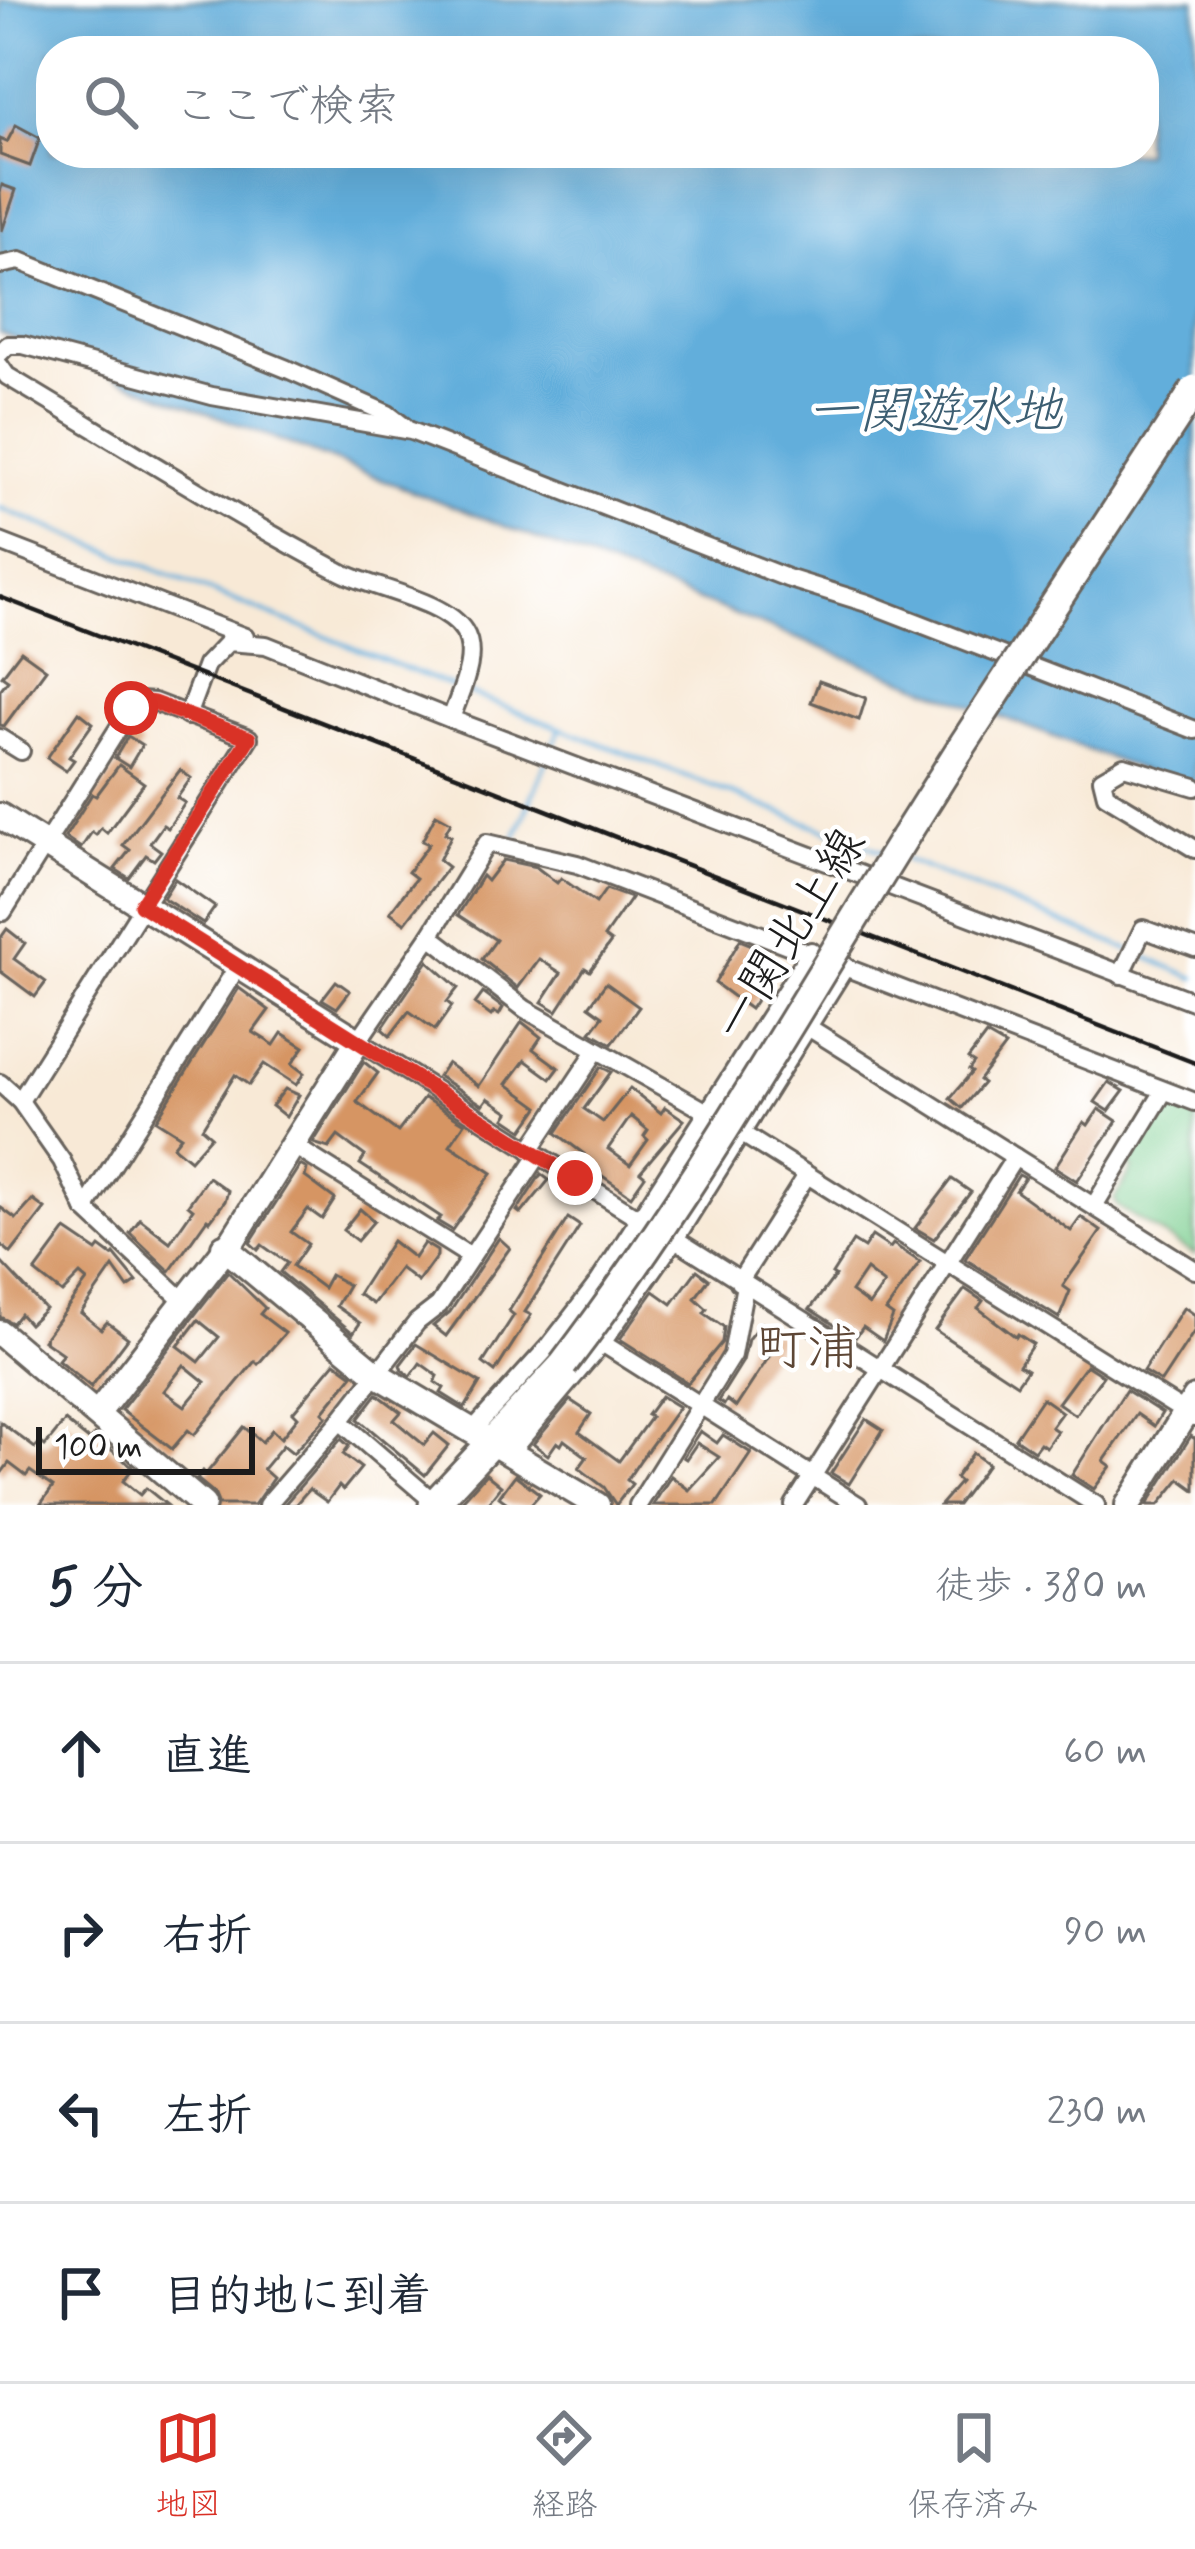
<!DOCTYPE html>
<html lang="ja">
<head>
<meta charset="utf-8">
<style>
  :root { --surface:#fff; --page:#f2f2f3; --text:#1f2937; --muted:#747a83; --line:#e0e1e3; --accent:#d93025 }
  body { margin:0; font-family:Mynerve,"Klee One",sans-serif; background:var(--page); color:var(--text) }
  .scale { position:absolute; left:36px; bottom:30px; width:219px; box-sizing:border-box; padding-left:12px; border:6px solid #1c1c1c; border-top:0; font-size:33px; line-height:42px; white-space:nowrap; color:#1c1c1c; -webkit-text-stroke:9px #fff; paint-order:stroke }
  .stop { position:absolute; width:36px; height:36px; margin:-27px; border:9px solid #d93025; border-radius:50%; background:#fff }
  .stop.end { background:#d93025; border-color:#fff; box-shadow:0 3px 12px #0008 }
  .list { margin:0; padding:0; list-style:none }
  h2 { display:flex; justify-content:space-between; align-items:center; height:156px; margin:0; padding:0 48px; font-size:51px }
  h2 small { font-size:39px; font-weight:400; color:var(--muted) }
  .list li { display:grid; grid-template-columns:78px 1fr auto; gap:36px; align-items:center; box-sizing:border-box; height:180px; padding:0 48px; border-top:3px solid var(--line) }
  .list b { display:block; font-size:45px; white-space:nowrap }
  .list em { font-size:39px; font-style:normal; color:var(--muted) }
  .icon { flex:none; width:66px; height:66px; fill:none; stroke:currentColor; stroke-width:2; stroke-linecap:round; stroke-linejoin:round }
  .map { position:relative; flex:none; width:1195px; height:1505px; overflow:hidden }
  .search { position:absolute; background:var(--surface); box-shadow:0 12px 48px #0002; left:36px; right:36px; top:36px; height:132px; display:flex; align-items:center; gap:30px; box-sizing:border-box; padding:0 42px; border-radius:48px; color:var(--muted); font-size:45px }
  .sheet { height:876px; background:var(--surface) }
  nav { display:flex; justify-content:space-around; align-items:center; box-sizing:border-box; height:168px; border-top:3px solid var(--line); background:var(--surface); font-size:33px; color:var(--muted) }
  nav a { display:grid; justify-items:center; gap:6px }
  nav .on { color:var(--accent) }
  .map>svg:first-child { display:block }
  .green { fill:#7dcf91; stroke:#4c7656; stroke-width:3 }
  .water { fill:#62aedb; stroke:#3f657c; stroke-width:3; fill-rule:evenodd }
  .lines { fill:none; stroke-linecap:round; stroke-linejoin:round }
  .stream { stroke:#62aedb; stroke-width:4.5 }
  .building { fill:#d69564; fill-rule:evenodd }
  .street-casing { stroke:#69645d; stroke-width:22 }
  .secondary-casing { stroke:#69645d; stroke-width:30 }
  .primary-casing { stroke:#69645d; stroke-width:33 }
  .street { stroke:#fff; stroke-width:16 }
  .secondary { stroke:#fff; stroke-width:24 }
  .primary { stroke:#fff; stroke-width:27 }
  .rail { stroke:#1c1c1c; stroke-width:4.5 }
  .primary-bridge-casing { stroke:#69645d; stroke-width:33; stroke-linecap:butt }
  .primary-bridge { stroke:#fff; stroke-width:27 }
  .route { stroke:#d93025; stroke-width:15 }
  .labels { text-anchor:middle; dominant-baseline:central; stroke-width:9; stroke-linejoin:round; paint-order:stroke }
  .street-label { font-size:48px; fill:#1c1c1c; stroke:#fff }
  .water-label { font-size:51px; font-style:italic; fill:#3c5e72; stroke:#fff }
  .neighbourhood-label { font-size:51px; fill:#5d4635; stroke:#fff }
</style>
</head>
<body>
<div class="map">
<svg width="1195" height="1505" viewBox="0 0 1195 1505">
  <rect width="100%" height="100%" fill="#fff"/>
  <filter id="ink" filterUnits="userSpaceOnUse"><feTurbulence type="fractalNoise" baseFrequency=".00833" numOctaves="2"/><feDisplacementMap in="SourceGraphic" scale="24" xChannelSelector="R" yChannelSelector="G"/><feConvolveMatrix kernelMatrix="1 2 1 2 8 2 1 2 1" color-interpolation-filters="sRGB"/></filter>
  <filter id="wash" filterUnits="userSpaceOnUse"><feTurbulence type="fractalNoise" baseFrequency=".004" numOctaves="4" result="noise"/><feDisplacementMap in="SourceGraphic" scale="48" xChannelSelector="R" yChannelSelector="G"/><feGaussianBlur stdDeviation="2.7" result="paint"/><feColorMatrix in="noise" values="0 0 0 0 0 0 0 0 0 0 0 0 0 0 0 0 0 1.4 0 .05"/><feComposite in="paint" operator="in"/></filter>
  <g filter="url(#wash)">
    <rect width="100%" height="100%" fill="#f8e9d6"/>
    <!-- green -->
    <polygon class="green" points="1168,1099 1195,1110 1195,1255 1117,1206 1114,1199 1133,1168 1128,1164"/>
    <!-- water -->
    <path class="water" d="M0,0H1195V791L0,333ZM51,51H1144V153H51Z"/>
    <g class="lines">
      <!-- stream -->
      <g class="stream">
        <polyline points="0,508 458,689"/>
        <polyline points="468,693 884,852"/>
        <polyline points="551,749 560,729"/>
        <polyline points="515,838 547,760"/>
        <polyline points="906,860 1129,950"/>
        <polyline points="1139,954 1195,978"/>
      </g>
    </g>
    <g id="blocks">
      <!-- building -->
      <g class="building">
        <polygon points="16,125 40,138 30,166 0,155 0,139 7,142"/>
        <polygon points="2,185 16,190 2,231 0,192"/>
        <polygon points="21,651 46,669 4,726 0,725 0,690 8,680 2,676"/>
        <polygon points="819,681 866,698 859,720 811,702"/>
        <polygon points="79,712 93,723 69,757 74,760 66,771 47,758"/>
        <polygon points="128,736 142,745 129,767 115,758"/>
        <polygon points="119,765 144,783 107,833 101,828 96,835 92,832 81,848 65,837 92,794 96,796"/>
        <polygon points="180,770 191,778 177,798 185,803 168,828 163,825 150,843 161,851 154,860 146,855 129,878 115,869 130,850 123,845"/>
        <polygon points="436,814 451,822 445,833 451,836 439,860 448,867 405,923 390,912 416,878 408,872 429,844 422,841"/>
        <polygon points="503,860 536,867 557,883 561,878 596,903 606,889 631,898 604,937 611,942 590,971 585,968 557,1011 542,1002 561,973 539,959 518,988 482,959 496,940 458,915 482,876 487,881"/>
        <polygon points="175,879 215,907 203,924 163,898"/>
        <polygon points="7,929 25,943 14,959 46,982 35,997 0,971 0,939"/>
        <polygon points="740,940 757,947 737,973 762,991 750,1009 715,983"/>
        <polygon points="428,961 458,988 447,1002 452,1006 435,1030 409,1011 390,1036 382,1029"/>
        <polygon points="336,981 350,991 337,1008 322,999"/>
        <polygon points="606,983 639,1007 612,1044 591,1032 603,1016 589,1006"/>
        <polygon points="239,988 269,1010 253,1032 274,1045 282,1033 304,1047 292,1064 304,1073 296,1085 264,1064 249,1085 235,1075 202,1128 211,1136 190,1160 173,1146 181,1136 156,1120"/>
        <polygon points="483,993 503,1008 499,1015 494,1012 491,1016 475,1004"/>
        <polygon points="522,1022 541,1037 533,1049 559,1068 551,1079 525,1060 507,1084 539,1107 523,1130 505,1118 509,1112 488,1098 483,1105 438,1076 447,1063 479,1086"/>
        <polygon points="986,1035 1005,1046 979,1080 983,1083 962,1108 950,1098 972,1072 969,1070 974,1063 968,1059"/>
        <polygon points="364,1062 378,1073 357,1102 398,1132 424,1098 465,1123 450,1145 492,1173 452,1230 437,1221 441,1217 360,1164 365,1156 338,1136 329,1148 313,1143"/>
        <path d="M601,1067L611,1072L584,1109L603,1122L630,1088L661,1113L665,1107L684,1120L640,1172L645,1176L631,1196L594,1170L592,1173L578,1165L584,1154L556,1133ZM631,1116L648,1130L644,1136L648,1140L630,1165L608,1149Z"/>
        <polygon points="1109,1082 1124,1091 1109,1111 1095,1102"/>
        <polygon points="285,1089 299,1095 286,1117 272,1106"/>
        <polygon points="1099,1109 1117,1121 1077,1181 1055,1167 1084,1122 1088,1125"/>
        <polygon points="300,1165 307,1169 305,1177 335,1199 322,1219 308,1209 291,1232 308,1244 293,1266 323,1288 330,1275 348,1285 336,1306 360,1323 353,1333 280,1272 287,1263 262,1245 258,1250 250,1243"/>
        <polygon points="541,1174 549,1180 521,1214 517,1211"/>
        <polygon points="1019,1175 1025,1178 1016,1191 1071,1231 1081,1217 1101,1231 1063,1286 1070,1291 1059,1318 965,1259"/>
        <polygon points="208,1177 228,1191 225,1201 210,1221 207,1219 170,1271 130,1233 140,1219 170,1242 193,1209 188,1205"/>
        <polygon points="952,1179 971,1192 934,1239 915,1228"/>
        <polygon points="33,1200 45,1209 11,1253 0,1244 0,1207 16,1219"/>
        <polygon points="360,1209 374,1221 357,1241 343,1230"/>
        <polygon points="568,1218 580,1226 525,1312 531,1315 495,1372 483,1363 514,1315 509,1311"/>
        <polygon points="66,1230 97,1251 100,1247 112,1256 114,1254 137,1282 128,1288 113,1267 81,1313 101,1329 107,1322 128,1338 91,1387 58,1360 63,1354 43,1340 87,1281 80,1275 62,1293 35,1272"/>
        <path d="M872,1236L890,1248L893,1244L920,1262L886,1311L893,1316L883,1341L863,1327L855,1338L810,1309L835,1276L832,1274L853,1241L864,1248ZM866,1270L884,1284L869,1305L851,1292Z"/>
        <polygon points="499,1238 510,1248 446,1336 433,1326 450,1312"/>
        <polygon points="392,1241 414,1258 424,1243 437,1251 437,1256 418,1282 400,1268 373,1304 358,1294"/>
        <polygon points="0,1261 45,1309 29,1324 20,1314 13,1323 0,1317"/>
        <polygon points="697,1270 709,1279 695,1298 707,1309 704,1313 724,1327 722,1342 688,1383 620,1339 654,1291 672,1304"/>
        <path d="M228,1272L265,1308L260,1314L285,1333L258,1364L255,1361L194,1435L188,1430L172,1449L121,1410ZM198,1320L219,1337L199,1362L178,1346ZM184,1365L205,1382L185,1406L164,1391Z"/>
        <polygon points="965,1289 983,1301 978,1308 1016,1337 1018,1334 1033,1344 1019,1365 1027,1370 1017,1384 935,1330"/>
        <polygon points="1184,1307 1195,1315 1195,1330 1161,1382 1143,1371"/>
        <polygon points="761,1323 782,1337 736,1407 727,1400 724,1405 718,1401 743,1361 748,1339"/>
        <polygon points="416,1344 480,1383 465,1408 441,1393 444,1388 435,1382 438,1376 420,1363 411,1376 402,1370 400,1365"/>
        <polygon points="335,1362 353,1375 323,1412 327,1416 293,1453 283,1445 263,1469 273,1478 254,1505 219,1505 214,1493 197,1479 203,1471 206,1474 244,1427 262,1442 272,1430 281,1438 298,1417 293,1412"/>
        <polygon points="1086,1365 1103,1376 1075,1415 1058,1403"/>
        <polygon points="1126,1390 1162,1413 1154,1426 1137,1414 1104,1461 1111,1466 1094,1489 1072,1475"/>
        <polygon points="377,1394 401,1412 394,1420 424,1445 434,1433 449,1445 425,1475 358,1419"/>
        <polygon points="661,1396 679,1407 641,1459 627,1480 632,1484 616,1505 604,1487 579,1468 587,1457 564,1440 561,1445 557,1442 548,1455 533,1444 570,1400 591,1414 579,1432 619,1461 651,1417 647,1415"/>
        <polygon points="1042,1398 1062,1412 1051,1427 1057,1431 1046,1447 1040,1443 1034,1451 1015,1438"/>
        <polygon points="866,1419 883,1430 849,1484 831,1473"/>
        <polygon points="65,1421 90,1441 94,1435 133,1468 123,1481 140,1495 146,1488 167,1505 40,1505 53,1487 30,1471 26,1476 9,1463 0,1475 0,1422 35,1448 40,1442 45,1446"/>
        <polygon points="700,1431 717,1443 723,1435 751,1453 716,1505 653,1505 671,1476 689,1490 719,1457 697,1443 686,1459 683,1457"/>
        <polygon points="1191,1436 1195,1439 1195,1490 1180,1479 1159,1505 1147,1505"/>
        <polygon points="341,1439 349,1446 343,1454 361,1468 343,1490 339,1486 327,1502 309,1489 295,1505 284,1505"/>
        <polygon points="973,1453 988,1464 957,1505 940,1505 960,1482 955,1478"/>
        <polygon points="486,1474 501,1486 486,1505 458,1505"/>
        <polygon points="515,1475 540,1494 530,1505 510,1505 499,1497"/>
      </g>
    </g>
  </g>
  <g filter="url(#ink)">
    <use href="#blocks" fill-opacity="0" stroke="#69645d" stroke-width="3"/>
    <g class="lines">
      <defs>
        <g id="street">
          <polyline points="0,265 20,261 287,369 388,414 405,427"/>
          <polyline points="0,353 8,345 23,345 212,396 411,431 787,578 867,603 1195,730"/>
          <path d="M0,366L7,376C118,442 227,512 341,572C373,589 445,600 464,631C480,656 459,694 451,719L266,645L228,642L206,665L187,716"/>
          <polyline points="0,542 245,637"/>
          <polyline points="451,719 1195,1002"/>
          <polyline points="0,738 21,751"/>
          <polyline points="1195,787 1124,766 1102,779 1106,795 1195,849"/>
          <polyline points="3,912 131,708 139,701 154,702 249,738 20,1101"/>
          <polyline points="430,936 525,1009 709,1113 1194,1418"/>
          <polyline points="1121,975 1143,929 1195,948"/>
          <polyline points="808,1027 1195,1270"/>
          <polyline points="0,1083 20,1101 62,1161 85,1209 184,1301"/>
          <polyline points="294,1146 471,1257"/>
          <polyline points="530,1150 596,1051"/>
          <polyline points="1094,1206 1164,1091"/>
          <polyline points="85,1209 238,966"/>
          <polyline points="642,1220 358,1041 430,936 487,843 577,864 1195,1102"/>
          <polyline points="675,1239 1096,1505"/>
          <polyline points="739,1282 807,1175"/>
          <polyline points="602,1343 858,1505"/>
          <polyline points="340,1421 435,1503"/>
          <polyline points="472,1431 550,1345 598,1283 811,951"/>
          <polyline points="510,1452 602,1343 675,1239 846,966"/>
          <polyline points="267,1505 340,1421 417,1322 439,1305 538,1156"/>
          <polyline points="638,1505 732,1355 745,1285"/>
          <polyline points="794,1505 1015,1157"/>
        </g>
        <g id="secondary">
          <polyline points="0,816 358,1041 234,1238 97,1414"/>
          <polyline points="224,1247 378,1375 597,1505"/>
          <polyline points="0,1333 203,1505"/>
          <polyline points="1128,1505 1195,1398"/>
        </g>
        <g id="primary">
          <polyline points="904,838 960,749"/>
          <polyline points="433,1505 563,1365"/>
        </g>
      </defs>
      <!-- street casing -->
      <use href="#street" class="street-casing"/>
      <!-- secondary casing -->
      <use href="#secondary" class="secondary-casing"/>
      <!-- primary casing -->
      <use href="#primary" class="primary-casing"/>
      <!-- street -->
      <use href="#street" class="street"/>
      <!-- secondary -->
      <use href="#secondary" class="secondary"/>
      <!-- primary -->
      <use href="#primary" class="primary"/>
      <!-- rail -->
      <polyline class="rail" points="0,597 1195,1063"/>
      <defs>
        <g id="primary-bridge">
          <polyline points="960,749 1195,389"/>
          <path d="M563,1365C690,1199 794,1015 904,838"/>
        </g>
      </defs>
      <!-- primary-bridge casing -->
      <use href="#primary-bridge" class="primary-bridge-casing"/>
      <!-- primary-bridge -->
      <use href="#primary-bridge" class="primary-bridge"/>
    </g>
  </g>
  <g class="lines" filter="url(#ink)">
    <!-- route -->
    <polyline class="route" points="131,708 139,701 154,703 249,738 141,905 575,1178"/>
  </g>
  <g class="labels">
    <!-- street labels -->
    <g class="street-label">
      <text transform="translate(791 935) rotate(-58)">一関北上線</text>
    </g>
    <!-- water labels -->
    <g class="water-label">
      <text x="935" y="413">一関遊水地</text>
    </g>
    <!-- neighbourhood labels -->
    <g class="neighbourhood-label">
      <text x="807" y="1350">町浦</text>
    </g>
  </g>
</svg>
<div class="scale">100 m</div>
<div class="stop" style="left:131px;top:708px"></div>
<div class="stop end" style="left:575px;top:1178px"></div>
<div class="search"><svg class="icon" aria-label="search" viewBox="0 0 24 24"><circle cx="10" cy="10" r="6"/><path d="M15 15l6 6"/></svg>ここで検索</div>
</div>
<section class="sheet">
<h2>5 分<small>徒歩 · 380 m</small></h2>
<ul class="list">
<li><svg class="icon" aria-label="ahead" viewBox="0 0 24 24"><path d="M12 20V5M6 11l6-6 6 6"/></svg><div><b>直進</b></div><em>60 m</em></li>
<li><svg class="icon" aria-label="right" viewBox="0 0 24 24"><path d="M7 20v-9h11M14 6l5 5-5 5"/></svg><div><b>右折</b></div><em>90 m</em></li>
<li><svg class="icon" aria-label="left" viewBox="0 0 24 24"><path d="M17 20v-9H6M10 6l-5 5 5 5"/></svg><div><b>左折</b></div><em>230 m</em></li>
<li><svg class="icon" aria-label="arrive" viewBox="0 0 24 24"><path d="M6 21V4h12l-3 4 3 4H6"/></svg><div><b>目的地に到着</b></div></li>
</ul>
</section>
<nav>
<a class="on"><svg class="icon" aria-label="map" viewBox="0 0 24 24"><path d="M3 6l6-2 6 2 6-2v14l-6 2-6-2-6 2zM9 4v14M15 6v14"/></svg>地図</a>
<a><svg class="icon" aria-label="directions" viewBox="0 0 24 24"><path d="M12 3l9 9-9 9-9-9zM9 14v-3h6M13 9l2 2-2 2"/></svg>経路</a>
<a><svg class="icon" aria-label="saved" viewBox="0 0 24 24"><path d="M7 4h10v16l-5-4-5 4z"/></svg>保存済み</a>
</nav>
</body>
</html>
